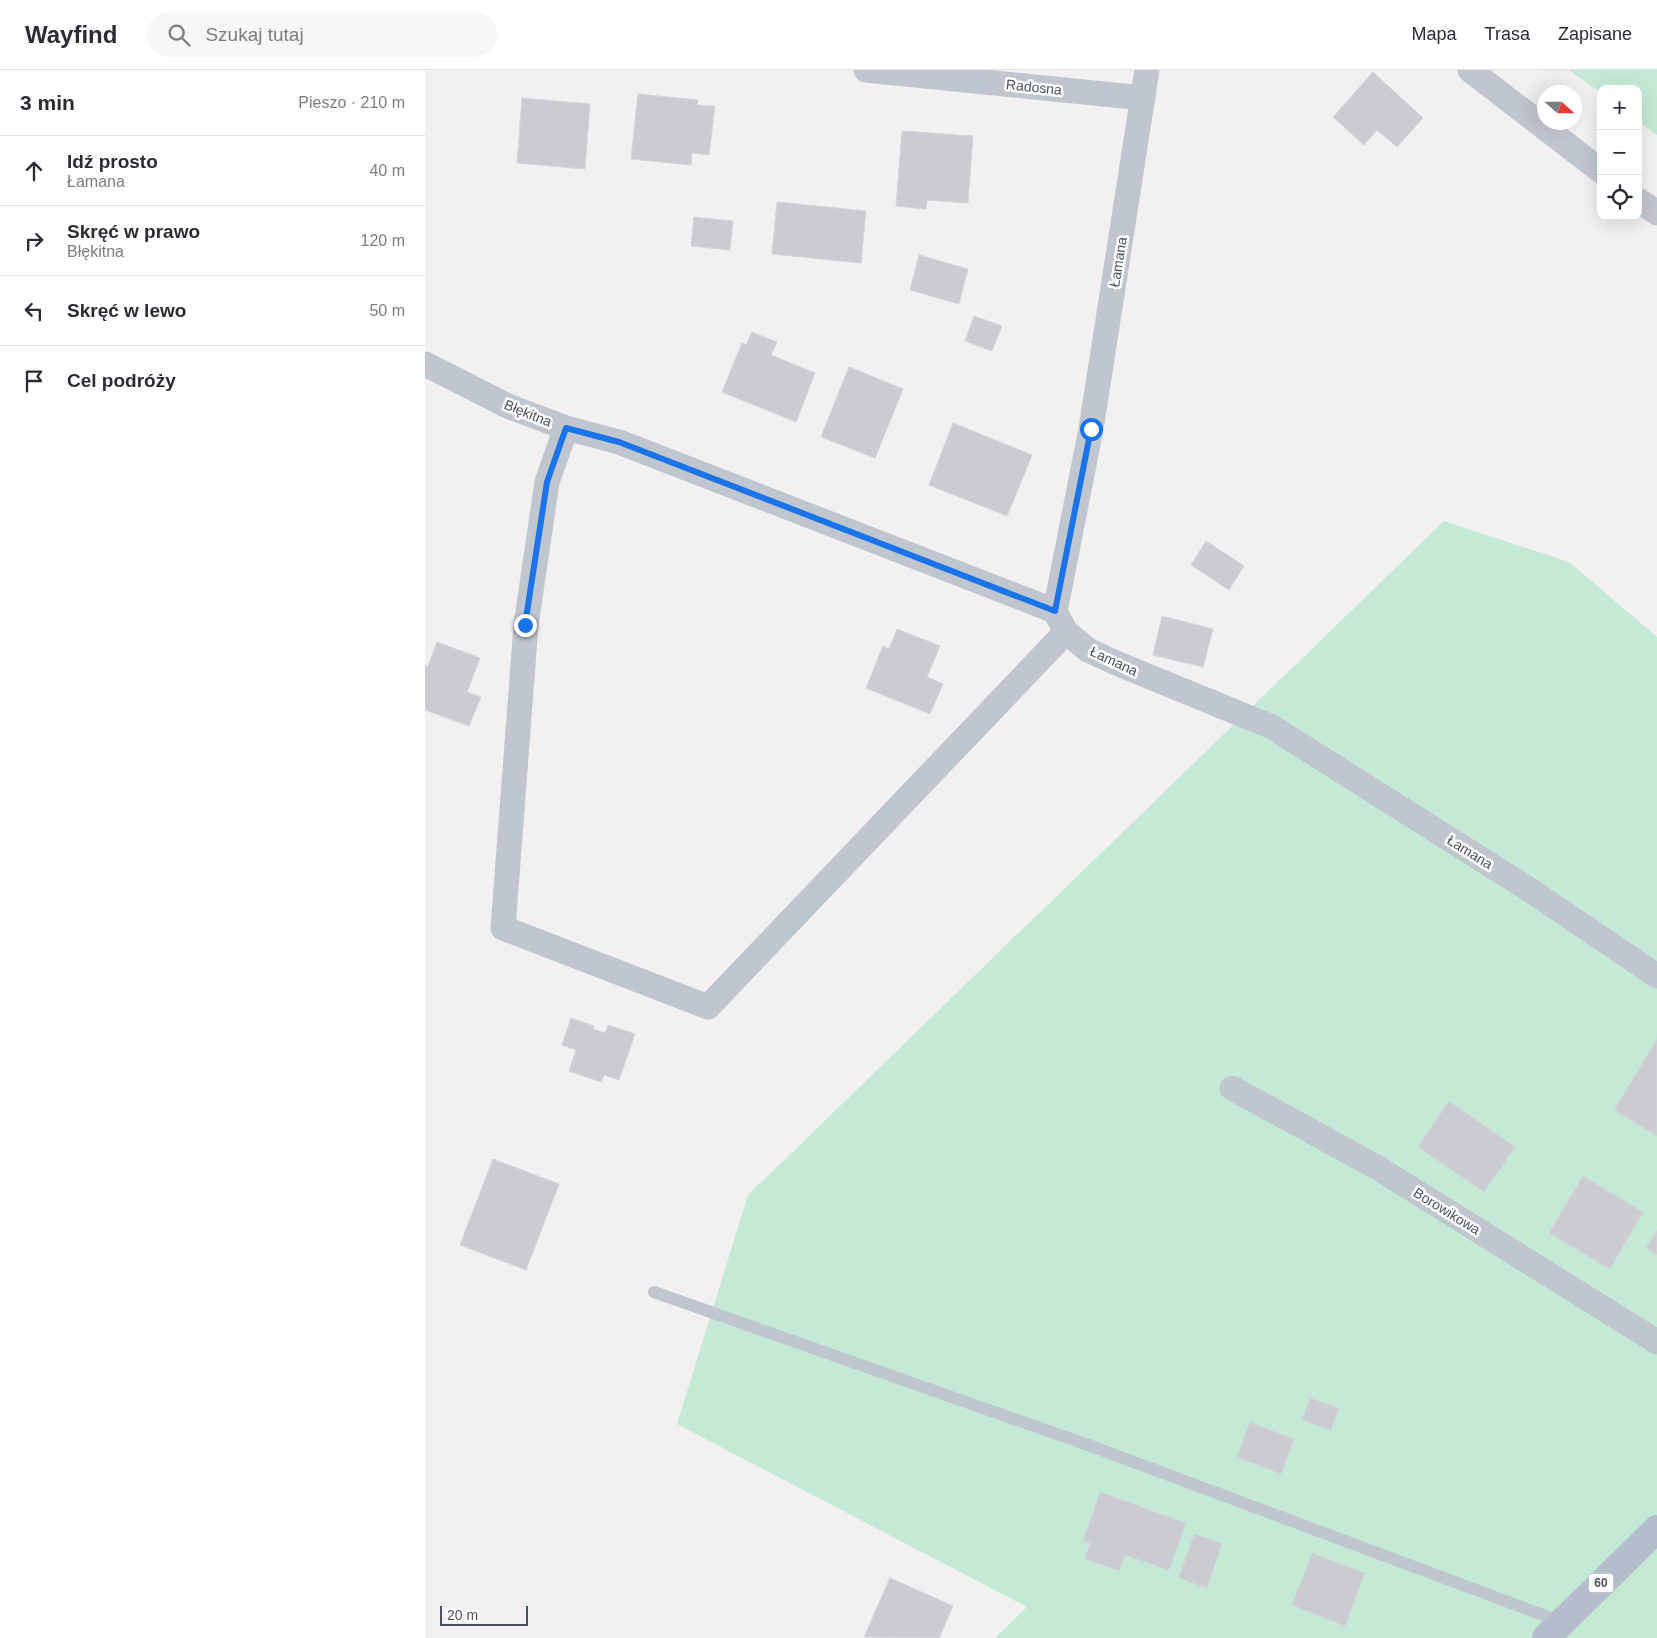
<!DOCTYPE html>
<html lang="pl">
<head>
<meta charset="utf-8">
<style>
  :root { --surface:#fff; --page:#f7f7f7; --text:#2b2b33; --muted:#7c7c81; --line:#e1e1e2 }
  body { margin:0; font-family:Arial,sans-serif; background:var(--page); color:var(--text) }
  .controls { position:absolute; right:15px; top:15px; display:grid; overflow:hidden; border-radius:10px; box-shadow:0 5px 20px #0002 }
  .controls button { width:45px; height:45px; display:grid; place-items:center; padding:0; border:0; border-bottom:1px solid var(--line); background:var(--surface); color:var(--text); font:25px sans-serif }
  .compass { position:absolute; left:1112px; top:15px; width:45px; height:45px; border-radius:50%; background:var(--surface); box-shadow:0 5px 20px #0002; rotate:111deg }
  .scale { position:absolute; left:15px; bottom:12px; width:88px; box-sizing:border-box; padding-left:5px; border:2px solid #4a515b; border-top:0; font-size:14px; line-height:18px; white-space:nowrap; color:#4a515b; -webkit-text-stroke:4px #fff; paint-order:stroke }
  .stop { position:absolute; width:15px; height:15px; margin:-11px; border:4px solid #1a73e8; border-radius:50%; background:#fff }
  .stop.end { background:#1a73e8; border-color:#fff; box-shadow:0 1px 5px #0008 }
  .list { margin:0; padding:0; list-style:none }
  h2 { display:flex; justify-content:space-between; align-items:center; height:65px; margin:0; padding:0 20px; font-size:21px }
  h2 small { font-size:16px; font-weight:400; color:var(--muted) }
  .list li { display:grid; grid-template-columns:32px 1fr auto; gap:15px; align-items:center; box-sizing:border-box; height:70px; padding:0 20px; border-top:1px solid var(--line) }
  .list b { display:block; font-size:19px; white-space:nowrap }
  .list p { margin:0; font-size:16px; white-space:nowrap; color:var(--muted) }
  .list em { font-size:16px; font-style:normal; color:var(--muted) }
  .icon { flex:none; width:28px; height:28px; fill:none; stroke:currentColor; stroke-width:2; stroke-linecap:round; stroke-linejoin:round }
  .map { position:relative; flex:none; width:1232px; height:1568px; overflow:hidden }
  header { display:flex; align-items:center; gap:30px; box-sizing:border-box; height:70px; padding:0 25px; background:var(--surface); border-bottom:1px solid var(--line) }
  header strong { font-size:24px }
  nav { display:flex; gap:28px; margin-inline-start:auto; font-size:18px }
  .search { width:350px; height:45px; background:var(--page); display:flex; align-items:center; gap:12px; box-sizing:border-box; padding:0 18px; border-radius:28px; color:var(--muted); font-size:19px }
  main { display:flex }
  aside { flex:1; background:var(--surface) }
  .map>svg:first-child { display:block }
  .green { fill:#c4ead6 }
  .building { fill:#cbccd2; stroke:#d4d6da }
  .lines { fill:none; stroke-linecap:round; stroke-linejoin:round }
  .service { stroke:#c0c6cd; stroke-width:12 }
  .minor { stroke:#c0c6cd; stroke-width:25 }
  .primary { stroke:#b3bdcb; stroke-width:28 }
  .route { stroke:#1a73e8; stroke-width:6 }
  .labels { text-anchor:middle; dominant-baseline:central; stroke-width:5; stroke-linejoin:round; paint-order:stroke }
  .shield { fill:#fff; stroke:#80858c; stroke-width:1 }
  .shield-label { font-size:12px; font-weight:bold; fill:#4a515b }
  .street-label { font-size:14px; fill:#4a515b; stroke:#fff }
</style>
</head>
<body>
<header>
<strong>Wayfind</strong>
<div class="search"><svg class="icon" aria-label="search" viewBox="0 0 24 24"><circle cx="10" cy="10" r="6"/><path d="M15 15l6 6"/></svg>Szukaj tutaj</div>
<nav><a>Mapa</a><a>Trasa</a><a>Zapisane</a></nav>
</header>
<main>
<aside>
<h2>3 min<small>Pieszo · 210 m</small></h2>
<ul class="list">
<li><svg class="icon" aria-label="ahead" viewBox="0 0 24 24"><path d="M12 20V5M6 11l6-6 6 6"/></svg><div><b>Idź prosto</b><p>Łamana</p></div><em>40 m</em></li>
<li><svg class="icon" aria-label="right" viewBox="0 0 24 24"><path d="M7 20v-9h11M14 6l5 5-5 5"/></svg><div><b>Skręć w prawo</b><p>Błękitna</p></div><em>120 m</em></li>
<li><svg class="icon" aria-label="left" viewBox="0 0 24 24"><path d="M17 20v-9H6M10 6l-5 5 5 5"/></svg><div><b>Skręć w lewo</b></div><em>50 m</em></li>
<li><svg class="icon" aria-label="arrive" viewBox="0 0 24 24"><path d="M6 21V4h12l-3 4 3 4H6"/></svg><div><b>Cel podróży</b></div></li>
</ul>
</aside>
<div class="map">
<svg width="1232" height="1568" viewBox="0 0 1232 1568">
  <rect width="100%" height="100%" fill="#f2f0f0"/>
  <!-- green -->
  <g class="green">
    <polygon points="1144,0 1232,0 1232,65 1213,51 1213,19 1176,19 1176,23"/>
    <polygon points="1019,451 1144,492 1232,567 1232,1568 570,1568 602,1537 252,1354 323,1125"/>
  </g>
  <!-- building -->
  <g class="building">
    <polygon points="948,2 998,48 972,77 952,60 939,75 908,47"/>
    <polygon points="213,24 273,30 272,35 290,36 284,85 267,83 266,95 206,89"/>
    <polygon points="97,28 165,34 160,99 92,93"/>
    <polygon points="477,61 548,66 543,133 502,130 501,139 471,136"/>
    <polygon points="352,132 441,141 436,193 347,184"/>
    <polygon points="269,147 308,151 305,180 266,176"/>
    <polygon points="494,185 543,199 534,234 485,220"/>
    <polygon points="549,246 577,256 567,281 540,271"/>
    <polygon points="327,262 352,272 346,285 390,303 371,352 297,322 317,273 321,275"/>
    <polygon points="424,297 478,319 450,388 396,367"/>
    <polygon points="528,353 607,385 582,446 504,415"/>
    <polygon points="781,471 819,496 804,520 766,495"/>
    <polygon points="737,546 788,559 778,597 728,585"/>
    <polygon points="472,559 515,576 502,607 518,614 505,644 441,618 458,576 464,579"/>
    <polygon points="12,572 55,588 42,622 56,627 44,656 0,640 0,595 3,596"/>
    <polygon points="146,948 169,956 168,959 180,963 183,955 210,964 194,1010 179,1005 176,1012 144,1001 151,980 137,975"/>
    <polygon points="1232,969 1232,1066 1189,1040"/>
    <polygon points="1024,1031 1090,1077 1059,1122 993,1077"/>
    <polygon points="68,1089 134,1114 101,1200 35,1175"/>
    <polygon points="1158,1106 1218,1142 1185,1199 1124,1163"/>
    <polygon points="1232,1160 1232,1185 1221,1178"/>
    <polygon points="885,1328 914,1338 906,1360 877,1350"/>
    <polygon points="825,1352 869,1369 856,1404 812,1387"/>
    <polygon points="675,1422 761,1453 744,1500 700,1485 694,1501 660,1489 665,1473 658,1471"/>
    <polygon points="769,1464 797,1474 782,1518 754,1508"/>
    <polygon points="887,1483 940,1503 920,1556 867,1535"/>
    <polygon points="465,1508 528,1536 514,1568 439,1567"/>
  </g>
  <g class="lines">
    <!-- service -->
    <polyline class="service" points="229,1222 666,1376 1137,1552"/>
    <!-- minor -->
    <g class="minor">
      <polyline points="441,0 718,28"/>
      <polyline points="722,0 666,359 630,541 641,562 663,580 691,593 847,657 1108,822 1232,906"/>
      <polyline points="1045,0 1176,101"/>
      <polyline points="1213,130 1232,143"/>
      <polyline points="0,294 85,337 141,358 194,372 630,541"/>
      <polyline points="141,358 122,412 101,555 78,858 283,937 641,562"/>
      <polyline points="807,1018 953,1098 1232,1272"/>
    </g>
    <!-- primary -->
    <polyline class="primary" points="1121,1568 1232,1459"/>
  </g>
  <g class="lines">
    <!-- route -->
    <polyline class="route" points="100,555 122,412 141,358 194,372 630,541 666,359"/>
  </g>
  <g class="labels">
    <!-- shield labels -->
    <rect class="shield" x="1163.5" y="1503.5" width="25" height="19" rx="4"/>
    <g class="shield-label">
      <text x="1176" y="1513">60</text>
    </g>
    <!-- street labels -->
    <g class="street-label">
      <text transform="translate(609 17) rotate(6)">Radosna</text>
      <text transform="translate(693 192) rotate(-81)">Łamana</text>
      <text transform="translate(103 343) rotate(22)">Błękitna</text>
      <text transform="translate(689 591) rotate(25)">Łamana</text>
      <text transform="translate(1045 782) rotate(32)">Łamana</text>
      <text transform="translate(1022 1141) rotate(32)">Borowikowa</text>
    </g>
  </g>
</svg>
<div class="controls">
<button>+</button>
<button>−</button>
<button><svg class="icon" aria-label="locate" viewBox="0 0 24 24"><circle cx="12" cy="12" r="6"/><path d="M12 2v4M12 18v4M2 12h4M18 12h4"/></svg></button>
</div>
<svg class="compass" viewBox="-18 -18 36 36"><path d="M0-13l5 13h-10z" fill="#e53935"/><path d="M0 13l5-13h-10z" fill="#7c7c81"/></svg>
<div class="scale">20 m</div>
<div class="stop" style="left:666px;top:359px"></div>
<div class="stop end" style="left:100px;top:555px"></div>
</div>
</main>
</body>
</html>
